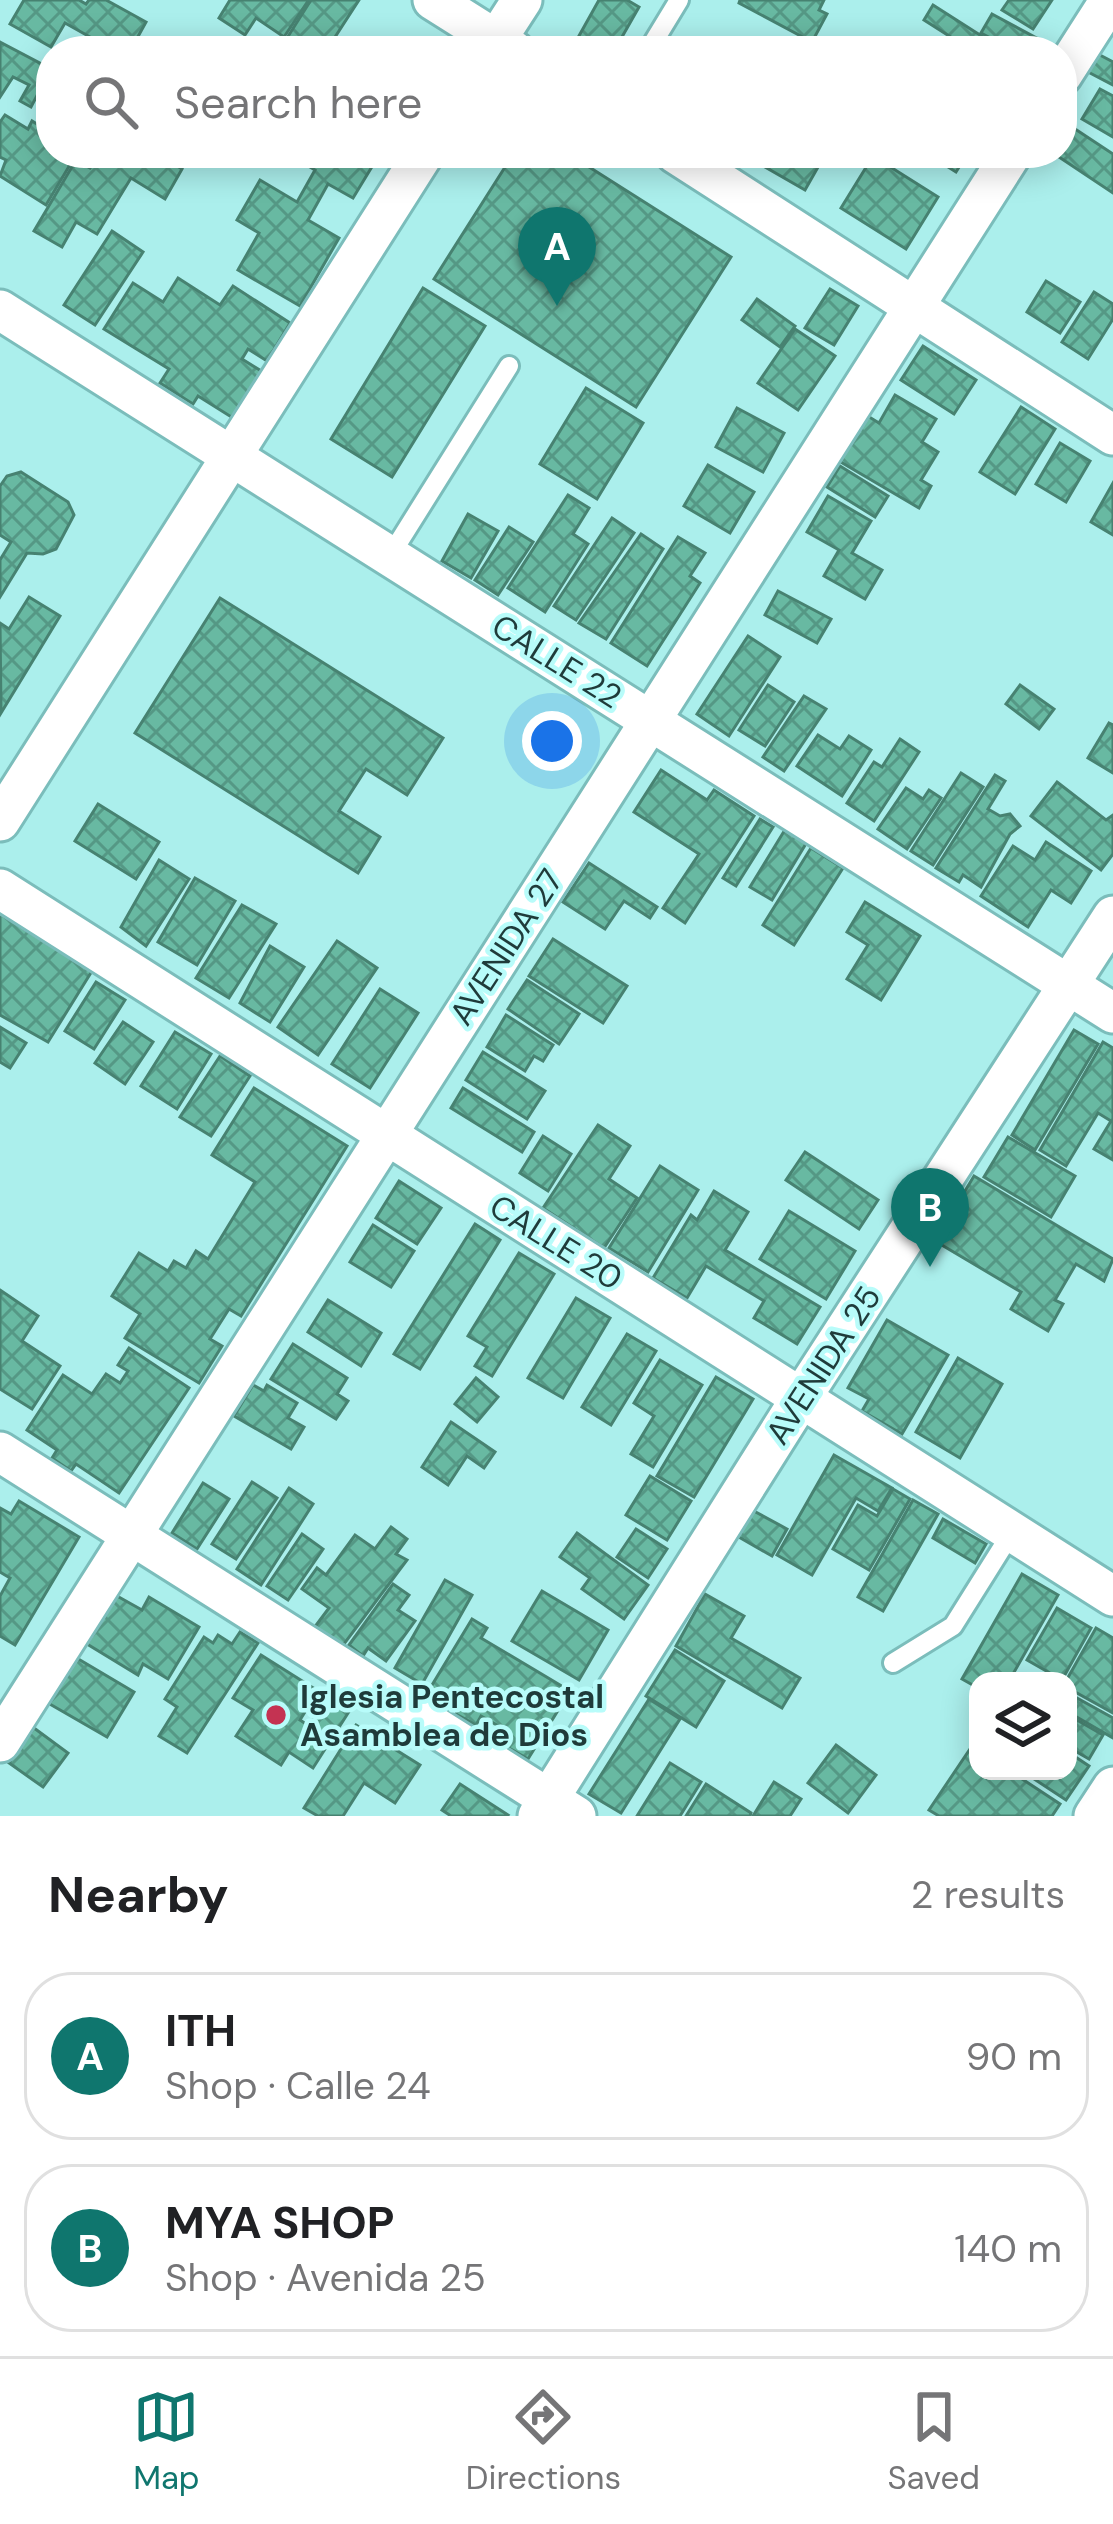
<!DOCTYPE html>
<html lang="en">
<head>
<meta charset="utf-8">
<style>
  :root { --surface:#fff; --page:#f6f6f6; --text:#202124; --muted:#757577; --line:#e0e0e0; --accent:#0f766e }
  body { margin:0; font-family:"DM Sans",sans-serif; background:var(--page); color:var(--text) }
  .controls { position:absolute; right:36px; bottom:36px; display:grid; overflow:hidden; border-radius:24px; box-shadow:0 6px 30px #0003 }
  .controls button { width:108px; height:108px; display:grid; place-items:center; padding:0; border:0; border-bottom:3px solid var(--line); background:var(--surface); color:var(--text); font:60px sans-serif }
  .you { position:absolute; left:552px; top:741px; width:42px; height:42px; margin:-30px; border:9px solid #fff; border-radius:50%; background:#1a73e8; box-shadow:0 0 0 18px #1a73e833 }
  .badge { display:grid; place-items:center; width:78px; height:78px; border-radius:50%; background:var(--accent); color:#fff; font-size:39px; font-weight:700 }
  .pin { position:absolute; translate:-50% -99px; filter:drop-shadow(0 3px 6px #0008) }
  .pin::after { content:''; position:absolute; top:63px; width:42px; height:36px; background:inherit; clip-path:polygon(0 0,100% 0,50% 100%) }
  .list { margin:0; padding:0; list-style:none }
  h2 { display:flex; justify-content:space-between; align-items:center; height:156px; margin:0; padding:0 48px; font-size:51px }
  h2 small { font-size:39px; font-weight:400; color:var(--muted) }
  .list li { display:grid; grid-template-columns:78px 1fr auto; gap:36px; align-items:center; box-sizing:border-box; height:168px; margin:0 24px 24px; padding:0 24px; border:3px solid var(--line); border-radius:48px }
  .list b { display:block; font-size:45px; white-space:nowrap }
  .list p { margin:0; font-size:39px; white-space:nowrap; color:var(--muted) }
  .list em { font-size:39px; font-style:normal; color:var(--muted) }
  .icon { flex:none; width:66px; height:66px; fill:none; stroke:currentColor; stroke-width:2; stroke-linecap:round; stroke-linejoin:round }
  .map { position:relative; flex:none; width:1113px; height:1816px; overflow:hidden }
  .search { position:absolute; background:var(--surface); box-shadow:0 6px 30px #0003; left:36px; right:36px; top:36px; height:132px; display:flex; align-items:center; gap:30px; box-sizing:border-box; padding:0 42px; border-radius:48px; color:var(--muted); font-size:45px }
  .sheet { height:540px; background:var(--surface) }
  nav { display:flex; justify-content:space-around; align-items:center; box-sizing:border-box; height:168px; border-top:3px solid var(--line); background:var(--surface); font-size:33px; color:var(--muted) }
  nav a { display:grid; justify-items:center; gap:6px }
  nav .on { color:var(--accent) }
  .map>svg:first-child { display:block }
  .building { fill:url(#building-cross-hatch); stroke:#478271; stroke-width:3 }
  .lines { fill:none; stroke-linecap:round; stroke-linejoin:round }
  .lane-casing { stroke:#7bbdbb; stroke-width:24 }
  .street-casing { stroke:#7bbdbb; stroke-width:45 }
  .lane { stroke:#fff; stroke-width:18 }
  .street { stroke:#fff; stroke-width:39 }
  .poi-dot { fill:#c43352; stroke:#b8fcfa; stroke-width:4.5 }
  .labels { text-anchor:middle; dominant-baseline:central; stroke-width:9; stroke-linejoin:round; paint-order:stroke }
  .street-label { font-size:33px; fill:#1f3b3a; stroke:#b8fcfa }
  .poi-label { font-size:33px; font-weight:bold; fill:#1f3b3a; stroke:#b8fcfa; text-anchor:start }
</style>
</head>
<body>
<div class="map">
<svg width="1113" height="1816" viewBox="0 0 1113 1816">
  <defs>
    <pattern id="building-cross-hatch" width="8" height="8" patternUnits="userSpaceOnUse" patternTransform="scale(3)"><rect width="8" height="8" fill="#68b9a2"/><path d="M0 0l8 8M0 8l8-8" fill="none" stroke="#559885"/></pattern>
  </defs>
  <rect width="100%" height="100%" fill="#abefec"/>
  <!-- building -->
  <g class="building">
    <polygon points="24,0 79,0 86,4 89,0 106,0 146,22 130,51 115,51 65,23 51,47 10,24"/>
    <polygon points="230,0 306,0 308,1 284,37 256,18 245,35 219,18"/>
    <polygon points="311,0 359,0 326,51 306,51 287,38"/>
    <polygon points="599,0 627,0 639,7 614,51 588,51 575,43"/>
    <polygon points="740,0 824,0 819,10 827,14 812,42 739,3"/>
    <polygon points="1009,0 1052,0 1033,29 1002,10"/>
    <polygon points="933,5 1005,51 966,51 968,48 924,20"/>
    <polygon points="992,14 1042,41 1037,51 1015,51 981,33"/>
    <polygon points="0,42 51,69 31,107 20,101 29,85 13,77 0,97"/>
    <polygon points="1098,54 1113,62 1113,85 1088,72"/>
    <polygon points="1100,89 1113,96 1113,137 1082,119"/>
    <polygon points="5,115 28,129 32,121 51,133 51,153 77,153 46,205 0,176 6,160 0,157 0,122"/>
    <polygon points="1063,121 1113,154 1113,193 1053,153 1062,153"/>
    <polygon points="100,153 156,153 182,169 165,199 131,178 97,234 76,222 62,247 34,231 76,160 90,168"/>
    <polygon points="286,153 353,153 373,165 353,198 328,184 308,220 339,238 300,306 238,270 259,233 237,220 260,180 297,202 315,170"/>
    <polygon points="514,153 567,153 731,257 636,407 434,279"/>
    <polygon points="764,153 826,153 805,190 758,163"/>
    <polygon points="926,153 968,153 956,172"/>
    <polygon points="873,156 938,197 906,249 841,208"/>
    <polygon points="112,231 143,252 95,325 64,305"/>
    <polygon points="178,278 220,305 233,286 290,323 267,361 248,349 242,359 263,372 233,418 198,396 193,404 160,383 169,369 104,329 133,283 163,302"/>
    <polygon points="1046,281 1080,302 1060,333 1027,312"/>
    <polygon points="423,288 485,326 392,477 331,439"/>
    <polygon points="830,289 858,306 834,345 805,328"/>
    <polygon points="1094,292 1113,304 1113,319 1088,359 1062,342"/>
    <polygon points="757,299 795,326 780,347 742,320"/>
    <polygon points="795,329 835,356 798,410 758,383"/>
    <polygon points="923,346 976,380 954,414 901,380"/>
    <polygon points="586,388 643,423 597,499 540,464"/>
    <polygon points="895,395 936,419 922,442 938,452 921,480 931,486 919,508 839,461 866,415 879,423"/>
    <polygon points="1021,407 1055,429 1015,494 980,472"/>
    <polygon points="737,408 784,433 763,472 716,447"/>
    <polygon points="1060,443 1090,461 1066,502 1036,484"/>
    <polygon points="708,465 754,492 730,533 684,506"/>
    <polygon points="840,466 888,496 875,517 827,487"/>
    <polygon points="21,472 68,502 74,515 56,549 43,554 27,553 0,597 0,560 11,542 0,535 0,486 7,476"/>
    <polygon points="1113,483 1113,535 1091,522"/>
    <polygon points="568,495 589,508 573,534 588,544 545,612 508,588"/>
    <polygon points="828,496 871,521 852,553 882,570 865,599 824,576 839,550 807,532"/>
    <polygon points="468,514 498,531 471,578 442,561"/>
    <polygon points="612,518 634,533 576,620 554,606"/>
    <polygon points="509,527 533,542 498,595 475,580"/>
    <polygon points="641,534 663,549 606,639 579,623"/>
    <polygon points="678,537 705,553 690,576 700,583 647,666 611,643"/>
    <polygon points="778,591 831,619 817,643 765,615"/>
    <polygon points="29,597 60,616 1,713 0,623 9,629"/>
    <polygon points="220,598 443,738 407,795 366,769 339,811 380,837 358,873 135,733"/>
    <polygon points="748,636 780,657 729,736 697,714"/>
    <polygon points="768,685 794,702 765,746 739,730"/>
    <polygon points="1020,685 1054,709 1039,729 1006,704"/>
    <polygon points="804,696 826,709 784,771 763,757"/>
    <polygon points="1109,723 1113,725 1113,773 1088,758"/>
    <polygon points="818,735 840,749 849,736 871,750 842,796 797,766"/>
    <polygon points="900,739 919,752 874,821 847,803 874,762 882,767"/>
    <polygon points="661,770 707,800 714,790 754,816 685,923 663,908 699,854 634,812"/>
    <polygon points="961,773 983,787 933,865 911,851"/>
    <polygon points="995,775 1005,781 988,809 1000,816 1010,814 1020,826 1010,834 981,887 963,875 959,882 936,868"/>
    <polygon points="1057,782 1106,820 1113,815 1113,854 1101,870 1031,816"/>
    <polygon points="906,788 923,799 929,790 941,798 907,849 878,829"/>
    <polygon points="98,804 159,842 136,879 75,841"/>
    <polygon points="760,819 773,827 736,886 723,878"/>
    <polygon points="786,828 807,842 772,900 750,887"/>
    <polygon points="1046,842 1091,871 1071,903 1051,890 1028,927 981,896 1013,846 1035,860"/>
    <polygon points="811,848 843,868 794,945 763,925"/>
    <polygon points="159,860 189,879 146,946 121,927"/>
    <polygon points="589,863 657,907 650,918 624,901 605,929 563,902"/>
    <polygon points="195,878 235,901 197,965 158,942"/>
    <polygon points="865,902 920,936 881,1000 847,979 868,945 847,932"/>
    <polygon points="242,905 276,924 229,998 196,978"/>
    <polygon points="0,914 92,971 48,1042 0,1015"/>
    <polygon points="553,939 627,986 603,1023 529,976"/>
    <polygon points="337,941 377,968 318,1055 278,1027"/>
    <polygon points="270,946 304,967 270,1022 240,1003"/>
    <polygon points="527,980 579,1014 559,1044 508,1009"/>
    <polygon points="96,982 125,1000 94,1049 65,1031"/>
    <polygon points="380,989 418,1013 370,1088 332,1064"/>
    <polygon points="506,1015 553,1045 543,1061 534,1056 525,1071 487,1047"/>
    <polygon points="123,1022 153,1042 125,1084 95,1063"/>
    <polygon points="0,1027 26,1043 10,1068 0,1062"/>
    <polygon points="1074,1030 1098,1044 1035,1150 1012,1135"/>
    <polygon points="175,1032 211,1054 177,1109 141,1086"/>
    <polygon points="1103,1042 1113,1048 1113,1160 1094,1149 1111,1121 1098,1113 1066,1166 1040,1150"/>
    <polygon points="483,1052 545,1091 527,1119 466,1080"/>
    <polygon points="220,1056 250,1076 211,1136 180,1117"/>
    <polygon points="254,1088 347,1146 241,1316 229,1309 210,1339 222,1346 199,1383 125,1338 140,1314 112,1296 139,1253 168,1271 174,1261 186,1268 196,1251 208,1259 255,1182 212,1155"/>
    <polygon points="463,1088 534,1132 522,1152 451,1108"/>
    <polygon points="598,1125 630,1146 609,1179 637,1198 604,1248 543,1208"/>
    <polygon points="543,1136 571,1154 548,1191 520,1173"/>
    <polygon points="1008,1137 1075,1176 1051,1217 984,1177"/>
    <polygon points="805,1152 878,1200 859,1229 786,1180"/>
    <polygon points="660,1166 698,1190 648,1272 609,1248"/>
    <polygon points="974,1176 1113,1259 1104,1281 1076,1264 1055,1300 1063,1304 1048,1331 1011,1309 1021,1292 935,1241"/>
    <polygon points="399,1181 441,1208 417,1244 376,1218"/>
    <polygon points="714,1191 748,1212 725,1250 820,1307 797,1344 754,1318 764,1301 706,1266 687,1298 653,1278 691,1215 697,1220"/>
    <polygon points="789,1211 855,1251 826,1299 760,1259"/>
    <polygon points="475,1224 500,1240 420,1369 394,1354"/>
    <polygon points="373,1225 414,1251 391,1287 350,1262"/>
    <polygon points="519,1253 554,1274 492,1376 475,1366 487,1347 468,1336"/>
    <polygon points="0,1290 38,1316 22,1341 60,1366 32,1409 0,1389"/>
    <polygon points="576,1298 610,1318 563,1398 528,1378"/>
    <polygon points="328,1300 381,1333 361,1366 308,1332"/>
    <polygon points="887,1320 948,1355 902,1434 862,1411 869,1399 848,1388"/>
    <polygon points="627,1334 656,1351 611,1425 582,1407"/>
    <polygon points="293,1344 347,1378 337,1394 348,1401 336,1419 271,1379"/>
    <polygon points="129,1348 189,1388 119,1493 76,1464 71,1471 52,1458 57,1450 27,1430 63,1375 92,1394 106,1374 120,1383 128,1371 118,1365"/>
    <polygon points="958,1358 1002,1384 960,1458 916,1432"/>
    <polygon points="660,1360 702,1385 653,1467 631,1454 654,1416 634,1403"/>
    <polygon points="716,1377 753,1399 694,1497 657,1476"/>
    <polygon points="476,1378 498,1397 477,1422 455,1404"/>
    <polygon points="253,1385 264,1391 267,1385 297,1403 288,1418 304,1427 291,1449 234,1416"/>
    <polygon points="451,1422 495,1452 484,1468 467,1456 448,1485 422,1467"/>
    <polygon points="834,1455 892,1488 878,1511 856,1498 812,1575 777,1555"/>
    <polygon points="650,1476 691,1501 667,1540 626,1515"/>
    <polygon points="252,1482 277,1498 236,1559 212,1544"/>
    <polygon points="203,1483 229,1499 197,1549 172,1533"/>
    <polygon points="289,1488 313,1504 261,1585 237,1569"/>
    <polygon points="893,1489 910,1499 869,1570 833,1549 858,1505 877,1516"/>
    <polygon points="913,1500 938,1514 883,1611 858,1597"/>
    <polygon points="19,1501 79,1537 15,1645 0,1636 0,1596 10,1578 0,1572 0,1508 11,1514"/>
    <polygon points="752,1510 787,1529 772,1556 737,1536"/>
    <polygon points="943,1519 986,1544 975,1563 933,1538"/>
    <polygon points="391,1527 407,1539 396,1554 407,1560 338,1652 311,1632 329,1608 302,1589 317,1568 326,1575 355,1535 375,1549"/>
    <polygon points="636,1529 667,1549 648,1578 617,1557"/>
    <polygon points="577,1533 648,1585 624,1619 582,1589 590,1578 560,1557"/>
    <polygon points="302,1534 323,1549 288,1600 267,1586"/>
    <polygon points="1022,1574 1058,1595 1009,1681 978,1681 978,1688 962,1679"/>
    <polygon points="445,1580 472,1595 422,1684 395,1668"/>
    <polygon points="393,1584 409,1595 398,1610 415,1621 386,1661 368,1648 363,1656 349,1645"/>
    <polygon points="542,1591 608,1630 579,1680 512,1641"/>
    <polygon points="705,1594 744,1616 731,1638 800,1678 782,1708 676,1646"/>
    <polygon points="117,1596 142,1610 149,1597 199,1627 168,1679 143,1664 138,1675 87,1644"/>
    <polygon points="1057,1608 1091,1628 1062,1680 1027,1660"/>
    <polygon points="472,1619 487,1628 481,1638 570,1691 528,1759 502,1744 509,1732 481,1716 476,1725 456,1714 459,1708 429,1690"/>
    <polygon points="1096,1628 1113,1638 1113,1713 1068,1688 1066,1681"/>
    <polygon points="240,1632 258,1643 187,1753 159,1736 177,1707 165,1699 204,1637 213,1643 218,1635 232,1644"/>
    <polygon points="675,1650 724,1681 696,1727 646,1696"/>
    <polygon points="261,1655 318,1691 300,1720 309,1726 328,1696 350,1710 313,1768 289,1752 281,1765 236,1736 253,1710 233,1698"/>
    <polygon points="75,1657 134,1692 107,1737 48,1703"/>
    <polygon points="1068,1693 1113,1718 1113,1738 1068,1712"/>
    <polygon points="649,1699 680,1719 621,1813 589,1794"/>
    <polygon points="1077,1720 1103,1735 1089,1759 1068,1747 1068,1736"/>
    <polygon points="356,1725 420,1765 395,1803 364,1783 343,1816 318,1816 304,1808"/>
    <polygon points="34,1728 68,1753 43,1787 9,1763"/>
    <polygon points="836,1745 876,1775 848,1813 808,1783"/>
    <polygon points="972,1746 978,1750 978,1771 1010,1771 1060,1804 1052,1816 939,1816 929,1810"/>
    <polygon points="1068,1752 1089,1766 1066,1800 1022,1771 1068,1771"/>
    <polygon points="670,1763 701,1782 680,1816 637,1816"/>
    <polygon points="774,1782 801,1799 790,1816 753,1816"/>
    <polygon points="460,1784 508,1815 507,1816 451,1816 442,1810"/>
    <polygon points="706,1784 751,1813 750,1816 686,1816"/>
  </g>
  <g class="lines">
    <defs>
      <g id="lane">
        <polyline points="648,51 679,0"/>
        <polyline points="390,556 509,366"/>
        <polyline points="893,1663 953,1626 1012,1532"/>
      </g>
      <g id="street">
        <polyline points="433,0 514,51"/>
        <polyline points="489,51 522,0"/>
        <polyline points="1062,75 1110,0"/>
        <polyline points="675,153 1113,435"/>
        <polyline points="0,310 1113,1013"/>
        <polyline points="0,821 424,153"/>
        <polyline points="0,889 1113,1596"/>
        <polyline points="0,1452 576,1816"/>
        <polyline points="0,1742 1012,153"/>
        <polyline points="538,1816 801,1398 1113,916"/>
        <polyline points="1094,1816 1113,1787"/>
      </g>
    </defs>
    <!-- lane casing -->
    <use href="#lane" class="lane-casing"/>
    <!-- street casing -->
    <use href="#street" class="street-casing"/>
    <!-- lane -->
    <use href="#lane" class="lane"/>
    <!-- street -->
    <use href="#street" class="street"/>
  </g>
  <!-- markers -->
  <circle class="poi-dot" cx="276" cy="1715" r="12"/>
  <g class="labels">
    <!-- street labels -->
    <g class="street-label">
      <text transform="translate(557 661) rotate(32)">CALLE 22</text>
      <text transform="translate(506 947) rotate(-57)">AVENIDA 27</text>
      <text transform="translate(556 1242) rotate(32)">CALLE 20</text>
      <text transform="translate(823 1365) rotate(-57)">AVENIDA 25</text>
    </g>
    <!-- poi labels -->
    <g class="poi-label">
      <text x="300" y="1696">Iglesia Pentecostal<tspan x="300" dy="38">Asamblea de Dios</tspan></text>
    </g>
  </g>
</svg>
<div class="controls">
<button><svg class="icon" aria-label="layers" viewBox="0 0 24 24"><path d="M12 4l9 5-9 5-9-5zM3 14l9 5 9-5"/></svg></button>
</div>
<div class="you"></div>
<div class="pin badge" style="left:557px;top:306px">A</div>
<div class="pin badge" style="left:930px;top:1267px">B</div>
<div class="search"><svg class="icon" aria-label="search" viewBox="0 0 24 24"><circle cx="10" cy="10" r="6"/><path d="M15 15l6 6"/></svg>Search here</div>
</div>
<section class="sheet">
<h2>Nearby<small>2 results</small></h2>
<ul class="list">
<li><span class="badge">A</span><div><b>ITH</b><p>Shop · Calle 24</p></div><em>90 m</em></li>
<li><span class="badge">B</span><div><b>MYA SHOP</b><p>Shop · Avenida 25</p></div><em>140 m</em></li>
</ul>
</section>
<nav>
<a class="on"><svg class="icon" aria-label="map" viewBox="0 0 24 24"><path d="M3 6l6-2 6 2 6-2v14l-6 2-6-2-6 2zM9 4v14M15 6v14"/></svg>Map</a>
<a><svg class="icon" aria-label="directions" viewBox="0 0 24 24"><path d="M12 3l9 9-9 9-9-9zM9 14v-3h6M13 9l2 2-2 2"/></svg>Directions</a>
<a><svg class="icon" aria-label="saved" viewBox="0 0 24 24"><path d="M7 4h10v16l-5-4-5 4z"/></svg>Saved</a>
</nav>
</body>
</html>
